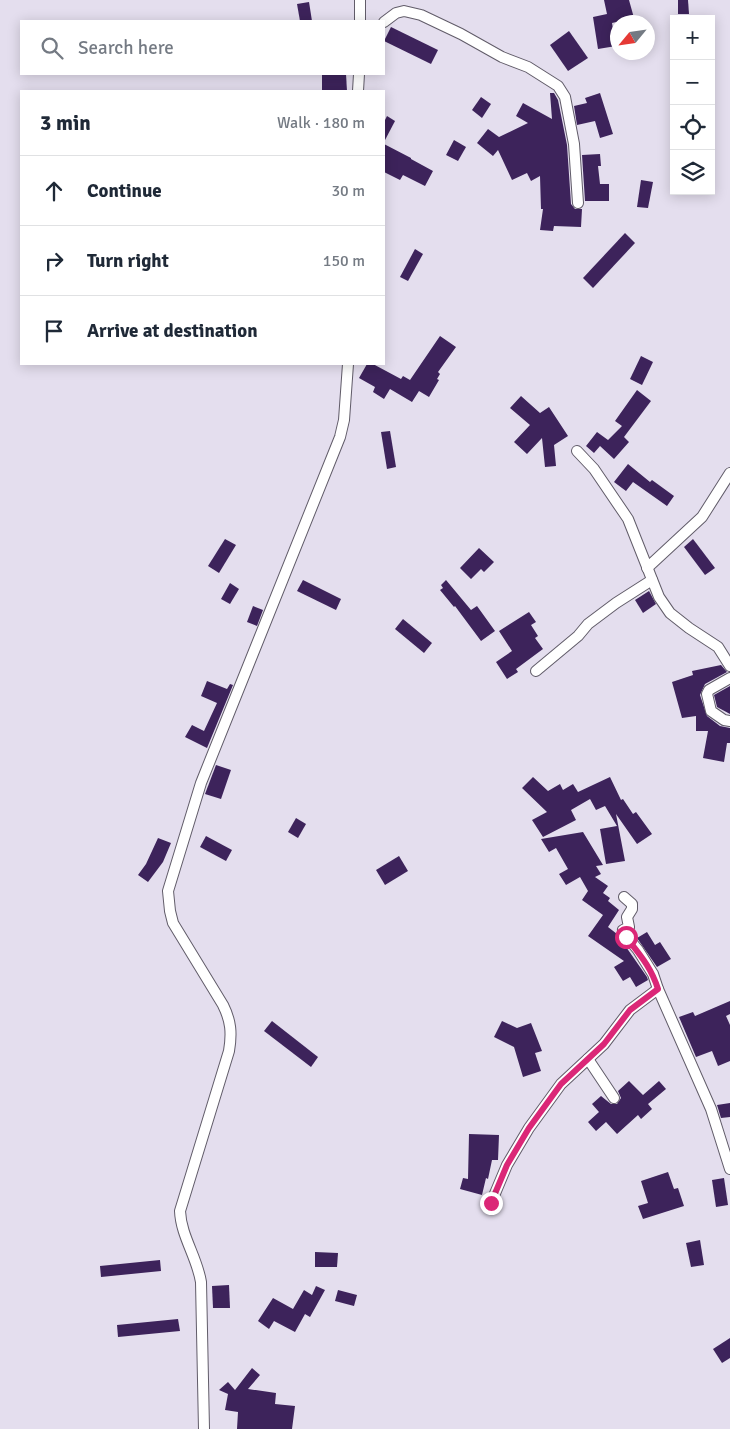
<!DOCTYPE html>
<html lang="en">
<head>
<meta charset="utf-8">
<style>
  :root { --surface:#fff; --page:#f6f6f7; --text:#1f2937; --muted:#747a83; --line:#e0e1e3 }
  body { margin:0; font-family:Signika,sans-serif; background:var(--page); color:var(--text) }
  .controls { position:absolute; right:15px; top:15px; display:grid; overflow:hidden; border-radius:0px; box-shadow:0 2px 12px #0003 }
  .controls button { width:45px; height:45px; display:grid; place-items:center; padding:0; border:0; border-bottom:1px solid var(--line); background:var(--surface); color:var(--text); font:25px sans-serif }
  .compass { position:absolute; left:610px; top:15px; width:45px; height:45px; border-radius:50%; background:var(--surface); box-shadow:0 2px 12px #0003; rotate:241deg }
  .stop { position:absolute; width:15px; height:15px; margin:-11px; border:4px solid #db2777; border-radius:50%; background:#fff }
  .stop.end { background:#db2777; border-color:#fff; box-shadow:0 1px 5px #0008 }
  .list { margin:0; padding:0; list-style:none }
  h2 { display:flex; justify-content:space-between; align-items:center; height:65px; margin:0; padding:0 20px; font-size:21px }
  h2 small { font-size:16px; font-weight:400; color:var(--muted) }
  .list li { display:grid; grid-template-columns:32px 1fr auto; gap:15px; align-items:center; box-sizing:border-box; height:70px; padding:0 20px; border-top:1px solid var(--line) }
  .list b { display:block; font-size:19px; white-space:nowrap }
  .list em { font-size:16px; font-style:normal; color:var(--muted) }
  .icon { flex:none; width:28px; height:28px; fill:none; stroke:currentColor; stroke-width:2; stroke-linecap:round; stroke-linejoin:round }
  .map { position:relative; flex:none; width:730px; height:1429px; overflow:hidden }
  .search { position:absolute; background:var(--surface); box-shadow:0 2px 12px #0003; left:20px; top:20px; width:365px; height:55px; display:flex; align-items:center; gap:12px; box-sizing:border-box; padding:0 18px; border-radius:0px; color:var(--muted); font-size:19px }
  .panel { position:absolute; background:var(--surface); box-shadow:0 2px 12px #0003; left:20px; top:90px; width:365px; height:275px; border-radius:0px }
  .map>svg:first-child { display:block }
  .building { fill:#3d235b }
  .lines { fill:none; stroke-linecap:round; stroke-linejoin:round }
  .minor-casing { stroke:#615c69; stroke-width:12 }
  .minor { stroke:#fff; stroke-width:10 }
  .route { stroke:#db2777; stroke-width:6 }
</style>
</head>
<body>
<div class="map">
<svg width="730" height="1429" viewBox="0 0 730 1429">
  <rect width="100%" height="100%" fill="#e4deee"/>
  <!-- building -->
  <g class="building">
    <polygon points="604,0 629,0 634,18 612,23 616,46 598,49 593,17 607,14"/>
    <polygon points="678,0 688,0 689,14 678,14"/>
    <polygon points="309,2 312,21 300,21 297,4"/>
    <polygon points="391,27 438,50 431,64 384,41"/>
    <polygon points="569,31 588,58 568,71 550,45"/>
    <polygon points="322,74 346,74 347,91 322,91"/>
    <polygon points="550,93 554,93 558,100 567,145 571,204 575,209 582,209 581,227 554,226 553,231 540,230 543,209 541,209 540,176 531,181 527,173 512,180 498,150 493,156 477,143 488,129 499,137 528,123 516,116 523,103 552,119"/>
    <polygon points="600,93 613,134 600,138 595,121 577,125 574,106 587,103 585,98"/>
    <polygon points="481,97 491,104 482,118 472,110"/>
    <polygon points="387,116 395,121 384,142 384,122"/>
    <polygon points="454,140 466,147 458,161 446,155"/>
    <polygon points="384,144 411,158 411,159 433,171 425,186 403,175 400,180 384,172"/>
    <polygon points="600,154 601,166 598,166 600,184 609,184 609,201 585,201 582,155"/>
    <polygon points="641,180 653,182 648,208 637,207"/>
    <polygon points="625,233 635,243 593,288 583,278"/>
    <polygon points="415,249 423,254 408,281 400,277"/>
    <polygon points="440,336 456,347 438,372 440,374 437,379 439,380 429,397 419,391 412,402 390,389 384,399 373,392 375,387 359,378 367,364 373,364 401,379 403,376 410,380"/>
    <polygon points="641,356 653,362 642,385 630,379"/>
    <polygon points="637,390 651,401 624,437 629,442 614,459 600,446 594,453 586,446 597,432 608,440 622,426 615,421"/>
    <polygon points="521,396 540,413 549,407 568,436 554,445 556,466 545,467 542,438 527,454 514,442 530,425 510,408"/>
    <polygon points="390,431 396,467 387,469 381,432"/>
    <polygon points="628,464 650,482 652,480 674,496 667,506 633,482 626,491 614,482"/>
    <polygon points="225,539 236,545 219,573 208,566"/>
    <polygon points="693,539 715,568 705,575 684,547"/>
    <polygon points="479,548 494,562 484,572 481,569 471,579 460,568"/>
    <polygon points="303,580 341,599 336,610 297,591"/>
    <polygon points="446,580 471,610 477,606 495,631 481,641 455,606 454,607 440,590 443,588 441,585"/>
    <polygon points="230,583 239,589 230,604 221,599"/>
    <polygon points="649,591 656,604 643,613 635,600"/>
    <polygon points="253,606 263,610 257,626 247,622"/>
    <polygon points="529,612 536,622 531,625 538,636 535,638 543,649 516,669 518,672 507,679 496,662 512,651 499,631"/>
    <polygon points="403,619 432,643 424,653 395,629"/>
    <polygon points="721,665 727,672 705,684 700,695 707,716 720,726 730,728 730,743 727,743 724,762 703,758 708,731 696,731 696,716 682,718 672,682 693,675 692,671"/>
    <polygon points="207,681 227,689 230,684 233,685 207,748 185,737 192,725 204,731 217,703 201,696"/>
    <polygon points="730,686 730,714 717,707 714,695"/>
    <polygon points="216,765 231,770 221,799 205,794"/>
    <polygon points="533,777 548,791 560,784 563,790 573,784 578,792 610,777 621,800 623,799 633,814 636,812 652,834 637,844 616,814 625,861 606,864 600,829 617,826 605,806 596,810 590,799 571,810 576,820 543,837 532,820 547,812 522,788"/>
    <polygon points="296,818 306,824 298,838 288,832"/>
    <polygon points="583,832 603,865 596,866 601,874 595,877 608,886 603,893 610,898 608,901 619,910 608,927 617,934 647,977 648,980 636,987 630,977 623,981 614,967 624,961 588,936 603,915 582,900 588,891 580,877 566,885 559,874 568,869 556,848 549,852 541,839"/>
    <polygon points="206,836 232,850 226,861 200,847"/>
    <polygon points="158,838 171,843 163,862 148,882 138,875 146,864"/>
    <polygon points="399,856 408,871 385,885 376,870"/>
    <polygon points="647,932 655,945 660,942 671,959 657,967 637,938"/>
    <polygon points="730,1001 730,1014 726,1016 730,1025 730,1061 718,1066 712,1051 696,1057 679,1017 693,1012 695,1016"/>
    <polygon points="272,1021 318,1057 311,1067 264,1031"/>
    <polygon points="502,1021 517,1028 531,1023 542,1051 535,1053 541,1071 523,1077 514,1047 494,1037"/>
    <polygon points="629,1081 643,1095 659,1081 666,1089 648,1104 652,1109 641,1119 638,1115 617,1134 606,1122 596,1131 588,1122 599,1112 592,1104 601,1096 611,1104 617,1104 621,1098 618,1091"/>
    <polygon points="730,1103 730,1117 721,1118 717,1105"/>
    <polygon points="469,1134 499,1135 498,1160 492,1160 488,1179 486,1178 482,1195 460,1189 463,1178 468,1179"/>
    <polygon points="668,1172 674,1189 678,1188 684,1206 643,1219 638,1206 648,1203 641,1181"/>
    <polygon points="724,1178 728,1205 716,1207 712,1180"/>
    <polygon points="700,1240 704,1265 691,1267 686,1243"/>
    <polygon points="315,1252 338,1253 337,1267 315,1267"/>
    <polygon points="160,1260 161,1271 101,1277 100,1266"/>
    <polygon points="229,1285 230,1308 213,1308 212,1286"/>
    <polygon points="316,1286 325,1290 310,1317 305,1314 295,1332 274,1321 269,1329 258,1321 273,1298 293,1309 304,1290 312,1295"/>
    <polygon points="338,1290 357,1295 354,1306 335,1301"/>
    <polygon points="178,1319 180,1331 118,1337 117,1325"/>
    <polygon points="730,1338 730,1358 722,1363 713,1349"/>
    <polygon points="252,1368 260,1375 248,1389 276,1393 275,1404 295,1406 292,1429 237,1429 238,1412 225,1410 228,1394 219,1390 228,1382 235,1390"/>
  </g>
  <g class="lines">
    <defs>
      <g id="minor">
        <polyline points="360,21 360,0"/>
        <polyline points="384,22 396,13 404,11 421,15 461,34 502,57 528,67 558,86 565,97 574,144 578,203"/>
        <polyline points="358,91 359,74"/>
        <polyline points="577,451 594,469 628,519 659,597 670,613 689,628 718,647 730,666"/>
        <polyline points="647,568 702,517 730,473"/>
        <polyline points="536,671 578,636 588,624 616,603 652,580"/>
        <polyline points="730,678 709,690 707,694 711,711 724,720 730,721"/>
        <polyline points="624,897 632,904 632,909 627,917 629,927 623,930 624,933 638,950 653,974 658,989 711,1109 730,1169"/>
        <polyline points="588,1059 614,1098"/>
        <polyline points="491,1203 507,1165 529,1128 561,1084 604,1044 630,1010 658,989"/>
        <path d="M204,1429L201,1282C197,1257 181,1236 180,1211L229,1051C232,1033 231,1021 223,1005L173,923L170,911L168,891L201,783L340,437L344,420L348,364"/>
      </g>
    </defs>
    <!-- minor casing -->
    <use href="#minor" class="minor-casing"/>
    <!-- minor -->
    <use href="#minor" class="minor"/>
  </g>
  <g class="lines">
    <!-- route -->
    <path class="route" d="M491,1203L507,1165L529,1128L561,1084L604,1044L630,1010L658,989C651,967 640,955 626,937"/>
  </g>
</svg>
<div class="controls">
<button>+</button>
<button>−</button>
<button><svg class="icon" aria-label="locate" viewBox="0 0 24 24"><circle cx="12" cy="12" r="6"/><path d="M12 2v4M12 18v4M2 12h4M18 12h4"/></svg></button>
<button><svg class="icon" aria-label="layers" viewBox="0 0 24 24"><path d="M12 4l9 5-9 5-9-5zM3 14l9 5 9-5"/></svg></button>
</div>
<svg class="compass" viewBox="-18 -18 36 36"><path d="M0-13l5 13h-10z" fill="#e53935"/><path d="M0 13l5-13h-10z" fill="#747a83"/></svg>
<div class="stop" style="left:626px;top:937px"></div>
<div class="stop end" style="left:491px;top:1203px"></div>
<div class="search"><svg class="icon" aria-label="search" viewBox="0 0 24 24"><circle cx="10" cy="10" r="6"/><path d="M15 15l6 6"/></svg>Search here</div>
<section class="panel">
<h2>3 min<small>Walk · 180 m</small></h2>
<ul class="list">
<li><svg class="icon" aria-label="ahead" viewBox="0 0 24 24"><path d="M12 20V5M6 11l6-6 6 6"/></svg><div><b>Continue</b></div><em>30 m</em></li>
<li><svg class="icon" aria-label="right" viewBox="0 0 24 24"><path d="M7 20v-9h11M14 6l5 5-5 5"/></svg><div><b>Turn right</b></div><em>150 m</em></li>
<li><svg class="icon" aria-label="arrive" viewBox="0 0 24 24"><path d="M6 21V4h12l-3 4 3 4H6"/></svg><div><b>Arrive at destination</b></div></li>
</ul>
</section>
</div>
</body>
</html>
